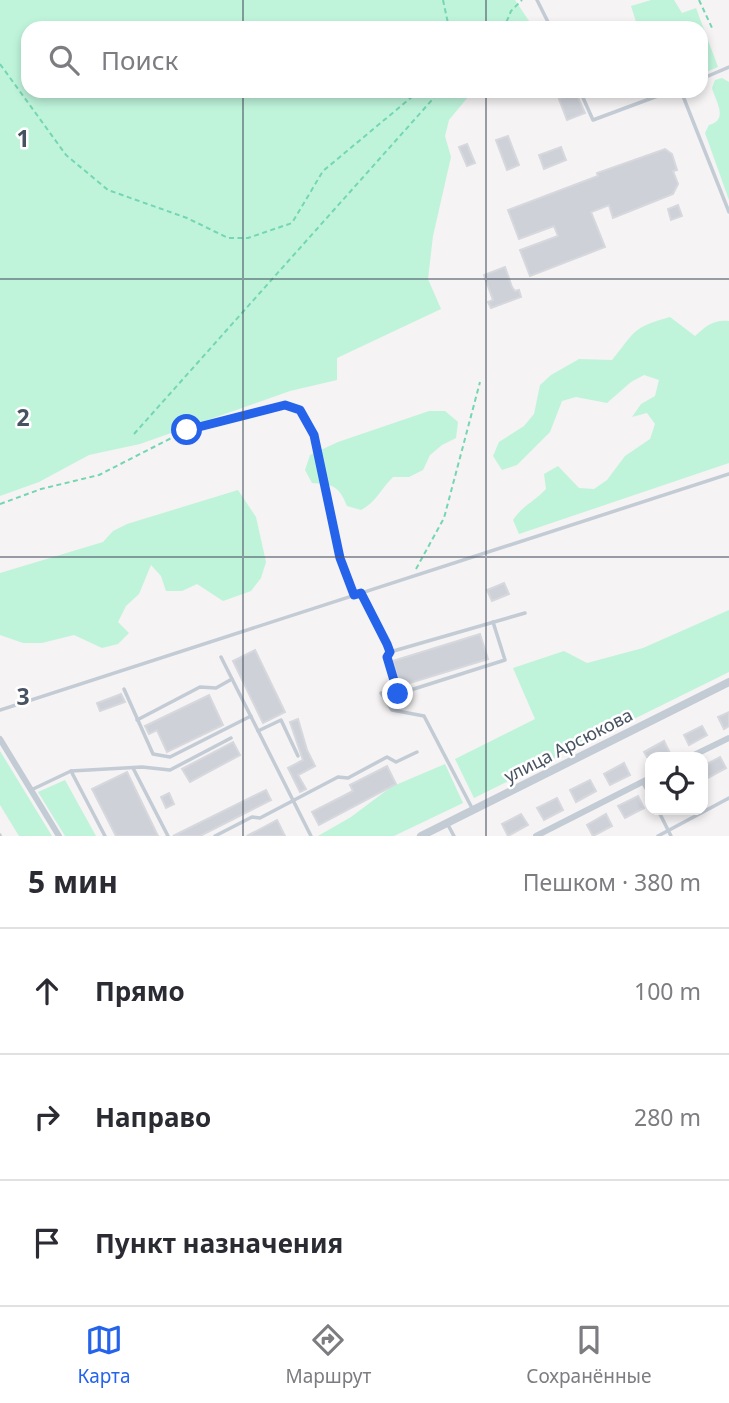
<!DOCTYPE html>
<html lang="ru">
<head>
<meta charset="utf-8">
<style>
  :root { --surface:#fff; --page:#f2f2f3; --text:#2b2b33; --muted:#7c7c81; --line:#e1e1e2; --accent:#2563eb }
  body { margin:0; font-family:"Noto Sans",sans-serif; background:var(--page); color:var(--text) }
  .controls { position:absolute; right:21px; bottom:21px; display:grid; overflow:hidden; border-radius:14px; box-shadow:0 4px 10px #0003 }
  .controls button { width:63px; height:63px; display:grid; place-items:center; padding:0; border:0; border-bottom:2px solid var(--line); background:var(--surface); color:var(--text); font:35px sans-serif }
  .stop { position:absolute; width:21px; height:21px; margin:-16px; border:5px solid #2563eb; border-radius:50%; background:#fff }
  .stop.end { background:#2563eb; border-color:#fff; box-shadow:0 2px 7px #0008 }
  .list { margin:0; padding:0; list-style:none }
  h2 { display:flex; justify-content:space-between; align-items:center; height:91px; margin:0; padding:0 28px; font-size:30px }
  h2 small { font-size:23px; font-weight:400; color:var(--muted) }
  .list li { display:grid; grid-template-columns:46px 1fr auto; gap:21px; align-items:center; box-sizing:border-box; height:126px; padding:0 28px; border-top:2px solid var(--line) }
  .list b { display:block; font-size:26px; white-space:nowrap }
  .list em { font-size:23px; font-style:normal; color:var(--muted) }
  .icon { flex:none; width:38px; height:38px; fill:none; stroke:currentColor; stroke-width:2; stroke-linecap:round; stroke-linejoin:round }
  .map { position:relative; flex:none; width:729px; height:836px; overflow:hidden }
  .search { position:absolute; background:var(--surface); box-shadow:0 4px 10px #0003; left:21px; right:21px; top:21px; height:77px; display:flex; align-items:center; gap:18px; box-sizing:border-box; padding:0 24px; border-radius:21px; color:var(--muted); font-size:26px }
  .sheet { height:469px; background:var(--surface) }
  nav { display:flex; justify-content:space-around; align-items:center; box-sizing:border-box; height:98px; border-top:2px solid var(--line); background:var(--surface); font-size:19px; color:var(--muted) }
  nav a { display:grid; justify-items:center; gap:4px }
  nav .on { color:var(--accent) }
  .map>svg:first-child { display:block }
  .green { fill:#bff4db }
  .building { fill:#ced1d8; stroke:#d6d8de; stroke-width:2 }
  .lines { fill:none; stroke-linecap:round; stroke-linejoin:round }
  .path { stroke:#74d6b2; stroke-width:2; stroke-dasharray:5 3.5; stroke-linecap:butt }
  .service { stroke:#c3cbd5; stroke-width:3.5 }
  .minor { stroke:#c3cbd5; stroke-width:6 }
  .tertiary { stroke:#c3cbd5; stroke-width:8 }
  .route { stroke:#2563eb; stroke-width:9 }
  .grid { fill:none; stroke:#485362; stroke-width:2; stroke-opacity:0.55 }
  .labels { text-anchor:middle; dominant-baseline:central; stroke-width:5; stroke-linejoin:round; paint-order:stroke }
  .street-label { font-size:18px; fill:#485362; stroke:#fff }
  .grid-label { font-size:23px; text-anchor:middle; font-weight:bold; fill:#485362; stroke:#fff; stroke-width:5; stroke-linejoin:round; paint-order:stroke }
</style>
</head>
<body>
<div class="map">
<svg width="729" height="836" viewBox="0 0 729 836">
  <rect width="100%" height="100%" fill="#f5f3f3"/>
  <!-- green -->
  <g class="green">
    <polygon points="0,0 515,0 531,24 527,28 28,28 28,91 473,91 449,120 445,136 451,157 433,236 428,279 441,309 337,358 337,380 290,391 140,444 89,455 39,482 0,496"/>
    <polygon points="651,0 674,0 682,13 696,8 718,67 701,74 701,28 638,28 631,6"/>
    <path d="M722,78L729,82V200L705,133L709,125C729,120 716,102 712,88L715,80Z"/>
    <path d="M670,317L695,336C706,326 714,319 729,321V463L519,534L513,520C522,506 535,501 546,489L544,474L558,466L579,488L594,489L607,480L625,456L650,439L655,424L647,413L632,417L641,404L655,396L659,380L644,375L631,382L607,403L576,397L562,401L550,432L517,465L502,470L493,456L499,442L524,426L534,414L540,385L551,375L579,359L612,360C636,331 631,328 670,317Z"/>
    <path d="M429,411H445L458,422L456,438L442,445L430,455L423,470L409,477H393C381,489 376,502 361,510L347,506C339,486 333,484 312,483L305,470L310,455L338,442Z"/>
    <polygon points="238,490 256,517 266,562 261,578 251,591 223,601 197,584 182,591 166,591 161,576 151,565 139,594 126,606 118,622 129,633 118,644 102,648 74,635 42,643 23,643 0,635 0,573 103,542 113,531 127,524"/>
    <polygon points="729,610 729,672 474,798 455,759 535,719 513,668 564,651 587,663 643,648"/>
    <polygon points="0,751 52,836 19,836 0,805"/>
    <polygon points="445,764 463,803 394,836 318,836 351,817 391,787"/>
    <polygon points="65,780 96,836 65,836 38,792"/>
  </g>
  <!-- building -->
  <g class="building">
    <polygon points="576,93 585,113 567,120 559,99"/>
    <polygon points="508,136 519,165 507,170 496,140"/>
    <polygon points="467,144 475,163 467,166 459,147"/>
    <polygon points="561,147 566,160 544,169 539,155"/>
    <polygon points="665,149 672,154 677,170 673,171 678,184 673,194 613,218 609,205 591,212 605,247 530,276 520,250 558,236 554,226 519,239 508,210 598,176 597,173"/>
    <polygon points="678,205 682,216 671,220 668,209"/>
    <polygon points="505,267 512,287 515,291 519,290 521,297 491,308 488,302 493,300 484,275"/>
    <polygon points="504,583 509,594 492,601 487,590"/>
    <polygon points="480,634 488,659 400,686 393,661"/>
    <polygon points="255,650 285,712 263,723 233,661"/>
    <polygon points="121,694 125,702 100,711 97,703"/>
    <polygon points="209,695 223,725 167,752 157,730 149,734 145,726"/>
    <polygon points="729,712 729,726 724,729 718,717"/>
    <polygon points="298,719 307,750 315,766 298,775 306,789 300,792 288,768 303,760 290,722"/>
    <polygon points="702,726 707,735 689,745 684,735"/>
    <polygon points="664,741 670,753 662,757 647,757 644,752"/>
    <polygon points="233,742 240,755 190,782 182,769"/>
    <polygon points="720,757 726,768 706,779 703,766"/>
    <polygon points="624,763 630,775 610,785 604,774"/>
    <polygon points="387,766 396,784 319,825 312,812 353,791 350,785"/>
    <polygon points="127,772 158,836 116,836 92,789"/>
    <polygon points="590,780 596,791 576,802 570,790"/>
    <polygon points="266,790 271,800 200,836 173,836"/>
    <polygon points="169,793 174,804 166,808 161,797"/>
    <polygon points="638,796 644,808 625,818 618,806"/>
    <polygon points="557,798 563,810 544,820 537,808"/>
    <polygon points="521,814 528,825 508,836 502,824"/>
    <polygon points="606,814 612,826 593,836 587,825"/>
    <polygon points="277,820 285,836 247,836"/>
  </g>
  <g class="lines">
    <!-- path -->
    <g class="path">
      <polyline points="443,0 449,28"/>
      <polyline points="699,0 713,30"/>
      <polyline points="501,28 506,23 511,11 522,0"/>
      <polyline points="0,64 66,155 108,190 187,218 228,238 248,238 292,223 323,171 419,91"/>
      <polyline points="134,434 440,91"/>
      <polyline points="0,504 41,489 99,475 187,430 285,405 300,410 314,435 340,558 352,589"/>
      <polyline points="416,569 444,518 480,382"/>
    </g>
    <!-- service -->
    <g class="service">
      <polyline points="537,0 551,28"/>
      <polyline points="701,79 729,67"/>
      <polyline points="580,91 593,120 671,91"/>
      <polyline points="681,91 729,212"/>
      <polyline points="361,593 390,652 525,613"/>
      <polyline points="390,652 387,657 398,694 505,660 493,622"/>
      <polyline points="221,657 311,836"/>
      <polyline points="124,689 153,754 170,757 251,716"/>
      <polyline points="381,693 392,710 424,716 472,808"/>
      <polyline points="0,710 729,474"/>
      <polyline points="137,720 200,687 216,688 232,679"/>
      <polyline points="258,731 281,720 298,756"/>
      <polyline points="133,768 168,836"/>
      <polyline points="71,771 105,836"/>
      <polyline points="643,783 650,796"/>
      <polyline points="31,790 71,771 142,767 170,770 231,738"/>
      <polyline points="658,810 671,836"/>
      <polyline points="448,825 454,836"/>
      <polyline points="0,835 0,836"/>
      <polyline points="215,836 252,817 260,818 338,777 348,778 387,757 396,762 417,752"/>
      <polyline points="658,836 729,798"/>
    </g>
    <!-- minor -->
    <g class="minor">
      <polyline points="0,739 59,836"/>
      <polyline points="690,757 729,738"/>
      <polyline points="536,836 650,778"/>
    </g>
    <!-- tertiary -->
    <polyline class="tertiary" points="421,836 729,682"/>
  </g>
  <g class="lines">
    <!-- route -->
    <polyline class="route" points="187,430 285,405 300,410 314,435 340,558 354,595 361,593 387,644 390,652 387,657 398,694"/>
  </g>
  <!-- grid -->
  <path class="grid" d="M243,0V28M486,0V28M243,91V836M486,91V836M0,279H729M0,557H729"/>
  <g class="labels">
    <!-- street labels -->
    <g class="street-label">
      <text transform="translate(568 745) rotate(-27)">улица Арсюкова</text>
    </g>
  </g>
  <g class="grid-label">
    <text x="23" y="147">1</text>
    <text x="23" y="426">2</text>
    <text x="23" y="705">3</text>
  </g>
</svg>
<div class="controls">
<button><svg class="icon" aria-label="locate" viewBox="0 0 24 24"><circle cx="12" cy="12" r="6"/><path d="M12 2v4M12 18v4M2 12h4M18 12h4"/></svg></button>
</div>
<div class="stop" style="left:187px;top:430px"></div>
<div class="stop end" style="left:398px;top:694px"></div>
<div class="search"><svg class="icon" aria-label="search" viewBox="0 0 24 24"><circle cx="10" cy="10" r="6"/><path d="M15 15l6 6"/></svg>Поиск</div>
</div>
<section class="sheet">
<h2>5 мин<small>Пешком · 380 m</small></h2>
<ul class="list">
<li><svg class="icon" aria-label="ahead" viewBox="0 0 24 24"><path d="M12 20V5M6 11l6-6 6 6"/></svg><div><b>Прямо</b></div><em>100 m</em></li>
<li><svg class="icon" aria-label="right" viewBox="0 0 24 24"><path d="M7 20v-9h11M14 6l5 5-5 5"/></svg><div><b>Направо</b></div><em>280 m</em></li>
<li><svg class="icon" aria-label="arrive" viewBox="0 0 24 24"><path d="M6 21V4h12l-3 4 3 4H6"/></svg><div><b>Пункт назначения</b></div></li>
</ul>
</section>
<nav>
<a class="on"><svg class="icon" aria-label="map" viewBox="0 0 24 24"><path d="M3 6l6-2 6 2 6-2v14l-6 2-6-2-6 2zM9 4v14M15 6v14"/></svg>Карта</a>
<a><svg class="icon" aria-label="directions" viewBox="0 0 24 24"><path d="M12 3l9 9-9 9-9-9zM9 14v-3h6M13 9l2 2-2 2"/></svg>Маршрут</a>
<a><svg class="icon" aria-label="saved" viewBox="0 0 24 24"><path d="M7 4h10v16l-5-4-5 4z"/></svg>Сохранённые</a>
</nav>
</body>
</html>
